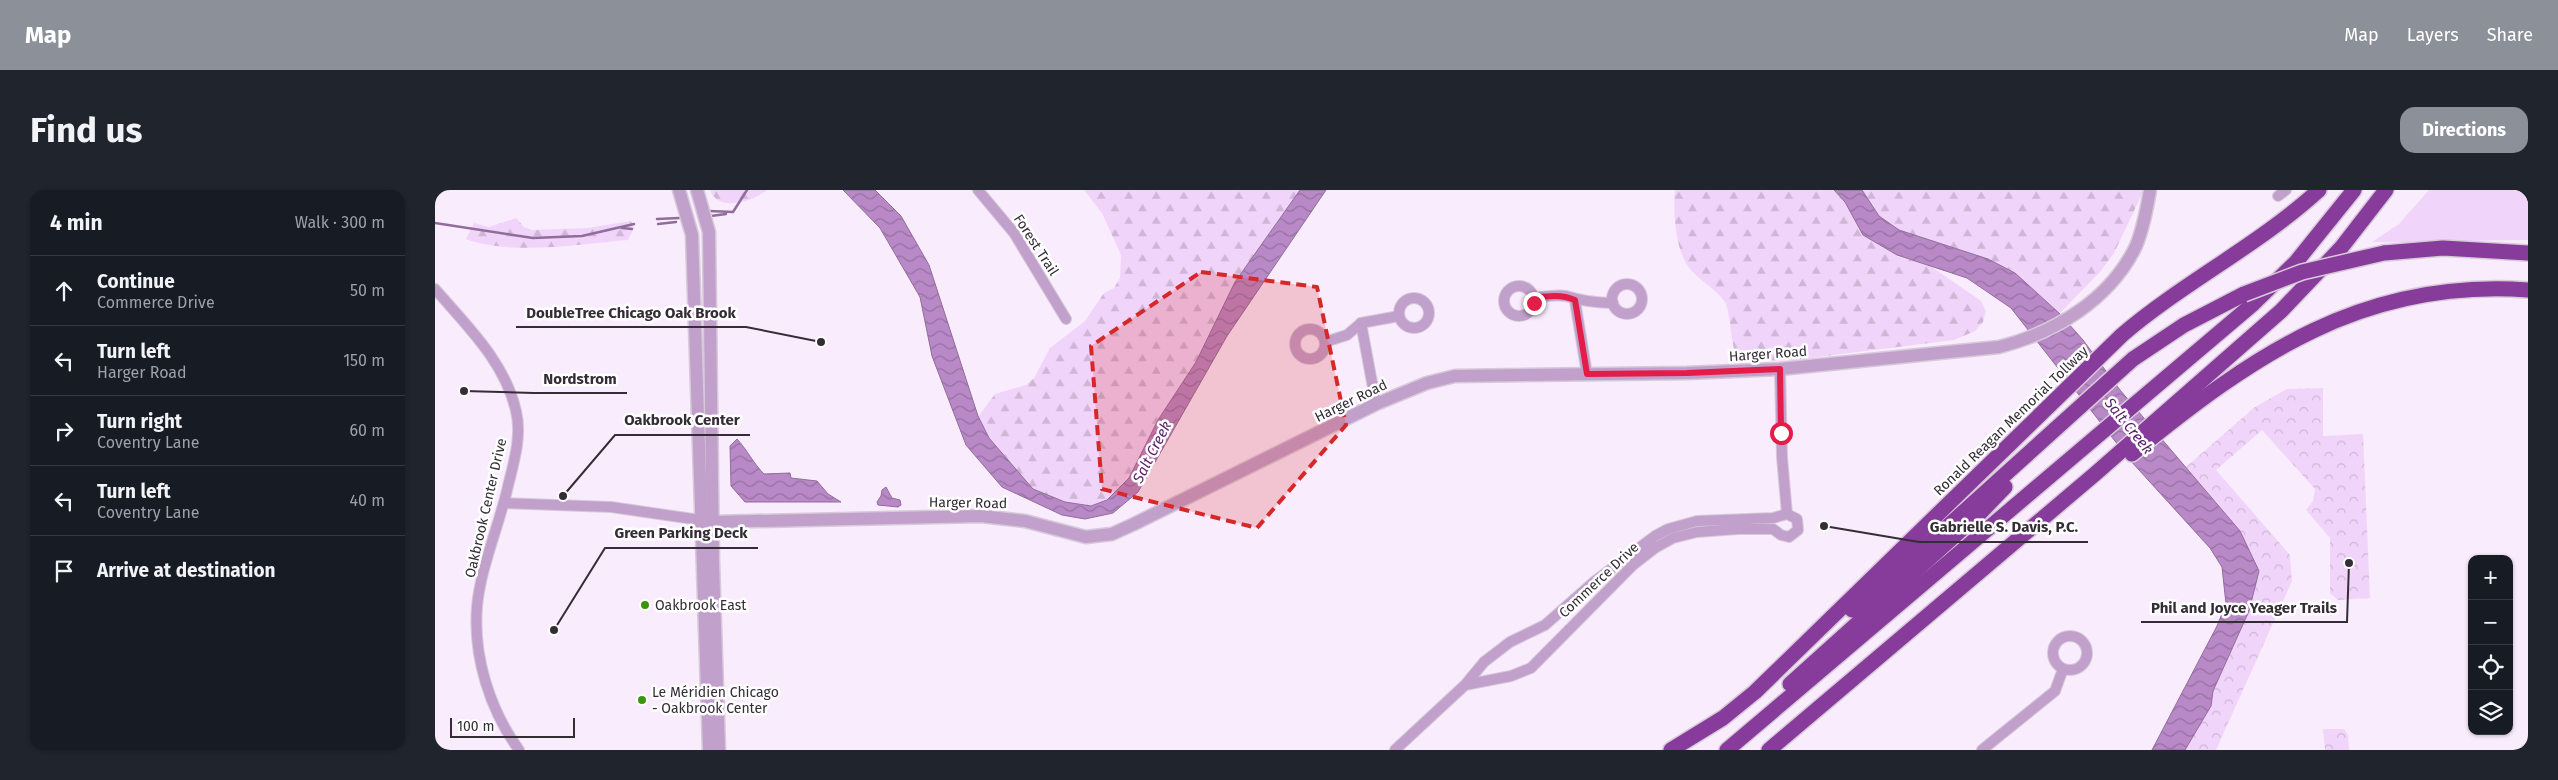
<!DOCTYPE html>
<html lang="en">
<head>
<meta charset="utf-8">
<style>
  :root { --surface:#171b24; --page:#20242c; --text:#f1f3f6; --muted:#9ea1a6; --line:#363941; --accent:#8c9099 }
  body { margin:0; font-family:"Fira Sans",sans-serif; background:var(--page); color:var(--text) }
  .controls { position:absolute; right:15px; bottom:15px; display:grid; overflow:hidden; border-radius:10px; box-shadow:0 1px 4px #0004 }
  .controls button { width:45px; height:45px; display:grid; place-items:center; padding:0; border:0; border-bottom:1px solid var(--line); background:var(--surface); color:var(--text); font:25px sans-serif }
  .scale { position:absolute; left:15px; bottom:12px; width:125px; box-sizing:border-box; padding-left:5px; border:2px solid #342d36; border-top:0; font-size:14px; line-height:18px; white-space:nowrap; color:#342d36; -webkit-text-stroke:4px #fefefe; paint-order:stroke }
  .stop { position:absolute; width:15px; height:15px; margin:-11px; border:4px solid #e11d48; border-radius:50%; background:#fff }
  .stop.end { background:#e11d48; border-color:#fff; box-shadow:0 1px 5px #0008 }
  .list { margin:0; padding:0; list-style:none }
  h2 { display:flex; justify-content:space-between; align-items:center; height:65px; margin:0; padding:0 20px; font-size:21px }
  h2 small { font-size:16px; font-weight:400; color:var(--muted) }
  .list li { display:grid; grid-template-columns:32px 1fr auto; gap:15px; align-items:center; box-sizing:border-box; height:70px; padding:0 20px; border-top:1px solid var(--line) }
  .list b { display:block; font-size:19px; white-space:nowrap }
  .list p { margin:0; font-size:16px; white-space:nowrap; color:var(--muted) }
  .list em { font-size:16px; font-style:normal; color:var(--muted) }
  .icon { flex:none; width:28px; height:28px; fill:none; stroke:currentColor; stroke-width:2; stroke-linecap:round; stroke-linejoin:round }
  .map { position:relative; flex:none; width:2093px; height:560px; overflow:hidden; border-radius:15px }
  header { display:flex; align-items:center; gap:30px; box-sizing:border-box; height:70px; padding:0 25px; background:var(--accent); color:#fff }
  header strong { font-size:24px }
  nav { display:flex; gap:28px; margin-inline-start:auto; font-size:18px }
  .intro { display:flex; align-items:center; justify-content:space-between; box-sizing:border-box; height:120px; padding:0 30px }
  h1 { margin:0; font-size:35px }
  .button { padding:12px 22px; border-radius:15px; background:var(--accent); color:#fff; font-size:18px; font-weight:700 }
  main { display:flex; gap:30px; padding:0 30px }
  aside { flex:1; background:var(--surface); border-radius:15px; box-shadow:0 1px 4px #0004 }
  .map>svg:first-child { display:block }
  .green { fill:#f1d4f9 }
  .forest { fill:url(#forest-firs) }
  .park { fill:url(#park-crowns) }
  .water { fill:url(#water-waves); stroke:#906d9b }
  .lines { fill:none; stroke-linecap:round; stroke-linejoin:round }
  .stream { stroke:#906d9b; stroke-width:2.5 }
  .minor-casing { stroke:#d6cad9; stroke-width:12 }
  .tertiary-casing { stroke:#d6cad9; stroke-width:15 }
  .motorway-casing { stroke:#d6cad9; stroke-width:18 }
  .minor { stroke:#c2a0cc; stroke-width:10 }
  .tertiary { stroke:#c2a0cc; stroke-width:12 }
  .motorway { stroke:#873b9b; stroke-width:15 }
  .motorway-bridge-casing { stroke:#d6cad9; stroke-width:18; stroke-linecap:butt }
  .motorway-bridge { stroke:#873b9b; stroke-width:15 }
  .route { stroke:#e11d48; stroke-width:6 }
  .marked { fill:#d62828; fill-opacity:0.2; stroke:#d62828; stroke-width:4; stroke-dasharray:10 6; stroke-linejoin:round }
  .poi-dot { fill:#3b950c; stroke:#fefefe; stroke-width:2 }
  .labels { text-anchor:middle; dominant-baseline:central; stroke-width:5; stroke-linejoin:round; paint-order:stroke }
  .street-label { font-size:14px; fill:#342d36; stroke:#fefefe }
  .poi-label { font-size:14px; fill:#342d36; stroke:#fefefe; text-anchor:start }
  .water-label { font-size:15px; font-style:italic; fill:#591e69; stroke:#fefefe }
  .leader { fill:none; stroke:#342d36; stroke-width:2 }
  .callout-dot { fill:#342d36; stroke:#fefefe; stroke-width:2 }
  .callout-label { font-size:15px; text-anchor:middle; font-weight:bold; fill:#342d36; stroke:#fefefe; stroke-width:5; stroke-linejoin:round; paint-order:stroke }
</style>
</head>
<body>
<header>
<strong>Map</strong>
<nav><a>Map</a><a>Layers</a><a>Share</a></nav>
</header>
<div class="intro"><h1>Find us</h1><a class="button">Directions</a></div>
<main>
<aside>
<h2>4 min<small>Walk · 300 m</small></h2>
<ul class="list">
<li><svg class="icon" aria-label="ahead" viewBox="0 0 24 24"><path d="M12 20V5M6 11l6-6 6 6"/></svg><div><b>Continue</b><p>Commerce Drive</p></div><em>50 m</em></li>
<li><svg class="icon" aria-label="left" viewBox="0 0 24 24"><path d="M17 20v-9H6M10 6l-5 5 5 5"/></svg><div><b>Turn left</b><p>Harger Road</p></div><em>150 m</em></li>
<li><svg class="icon" aria-label="right" viewBox="0 0 24 24"><path d="M7 20v-9h11M14 6l5 5-5 5"/></svg><div><b>Turn right</b><p>Coventry Lane</p></div><em>60 m</em></li>
<li><svg class="icon" aria-label="left" viewBox="0 0 24 24"><path d="M17 20v-9H6M10 6l-5 5 5 5"/></svg><div><b>Turn left</b><p>Coventry Lane</p></div><em>40 m</em></li>
<li><svg class="icon" aria-label="arrive" viewBox="0 0 24 24"><path d="M6 21V4h12l-3 4 3 4H6"/></svg><div><b>Arrive at destination</b></div></li>
</ul>
</aside>
<div class="map">
<svg width="2093" height="560" viewBox="0 0 2093 560">
  <defs>
    <pattern id="forest-firs" width="22" height="20" patternUnits="userSpaceOnUse" patternTransform="scale(1.25)"><rect width="22" height="20" fill="#f1d4f9"/><path d="M5 1l3.5 6h-7zM16 11l3.5 6h-7z" fill="#cfb6d6"/></pattern>
    <pattern id="park-crowns" width="20" height="18" patternUnits="userSpaceOnUse" patternTransform="scale(1.25)"><rect width="20" height="18" fill="#f1d4f9"/><path d="M2 6a3 3 0 1 1 6 0M12 15a3 3 0 1 1 6 0" fill="none" stroke="#cfb6d6"/></pattern>
    <pattern id="water-waves" width="16" height="10" patternUnits="userSpaceOnUse" patternTransform="scale(1.25)"><rect width="16" height="10" fill="#b889c6"/><path d="M0 5q4-4 8 0t8 0" fill="none" stroke="#9670a2"/></pattern>
  </defs>
  <rect width="100%" height="100%" fill="#f9ecfd"/>
  <!-- green -->
  <path class="green" d="M1994,0H2093V50C2041,50 1989,53 1937,52L1964,34Z"/>
  <!-- forest -->
  <g class="forest">
    <path d="M275,0H332C319,11 283,23 275,0Z"/>
    <polygon points="649,0 865,0 800,92 761,172 723,230 694,288 672,310 656,316 630,312 598,299 554,248 543,227 560,204 591,195 599,188 615,158 650,131 669,103 679,98 685,88 686,65 667,23"/>
    <path d="M1240,0H1399L1410,12L1428,45L1464,67L1494,75L1546,111L1551,121L1548,132L1540,141L1519,150L1359,170L1312,171L1302,167C1295,153 1296,119 1289,111C1280,98 1265,91 1255,79C1240,60 1238,23 1240,0Z"/>
    <polygon points="1427,0 1709,0 1679,63 1665,82 1625,123 1580,83 1553,69 1464,40 1444,26"/>
    <path d="M81,28L89,37L97,40L153,38L196,31L199,38L193,50C146,54 76,66 31,49L39,33L54,37Z"/>
  </g>
  <!-- park -->
  <g class="park">
    <polygon points="1888,198 1888,246 1928,244 1935,408 1903,410 1895,403 1895,348 1871,320 1878,311 1880,299 1827,240 1781,280 1855,365 1857,391 1781,560 1750,560 1776,516 1778,501 1814,421 1824,381 1805,341 1751,277 1820,217 1852,199"/>
    <polygon points="1888,539 1909,539 1913,545 1914,560 1890,560"/>
  </g>
  <!-- water -->
  <g class="water">
    <polygon points="408,0 440,0 466,26 494,75 543,226 554,248 598,299 630,312 656,316 672,310 694,288 723,230 761,172 800,92 865,0 891,0 792,146 703,302 678,323 650,329 627,325 567,297 531,255 497,166 485,107 445,38"/>
    <polygon points="1399,0 1427,0 1444,26 1464,40 1553,69 1580,83 1624,123 1648,150 1685,200 1805,341 1824,381 1814,421 1778,501 1776,516 1750,560 1717,560 1782,436 1791,414 1787,377 1775,358 1694,269 1576,118 1532,88 1462,65 1428,45 1410,12"/>
    <path d="M302,249C313,261 318,273 329,284L355,283L356,288L382,291L393,304L406,312H310L296,296L295,256Z"/>
    <polygon points="451,297 457,308 465,310 466,315 463,317 443,315 442,312 446,306 447,300"/>
  </g>
  <g class="lines">
    <!-- stream -->
    <g class="stream">
      <polyline points="274,21 298,22 312,0"/>
      <polyline points="276,26 291,24"/>
      <polyline points="222,29 244,28"/>
      <polyline points="0,33 98,48 147,46 199,34"/>
      <polyline points="223,34 241,32"/>
      <polyline points="187,38 197,39"/>
    </g>
    <defs>
      <g id="minor">
        <polyline points="543,0 579,43 631,129"/>
        <polyline points="1843,6 1851,0"/>
        <circle cx="1192" cy="109" r="15"/>
        <circle cx="1084" cy="111" r="15"/>
        <path d="M0,99C32,136 70,172 81,221C87,245 79,272 73,296C65,333 45,379 42,417C38,467 55,520 84,560"/>
        <path d="M1098,108C1108,107 1121,104 1131,106C1147,111 1160,113 1178,113"/>
        <circle cx="979" cy="123" r="15"/>
        <polyline points="1140,111 1152,184"/>
        <polyline points="926,133 941,214"/>
        <circle cx="875" cy="154" r="15"/>
        <polyline points="890,152 912,145 926,133 964,126"/>
        <polyline points="1345,179 1347,267 1352,324"/>
        <polyline points="69,313 176,317 272,331"/>
        <circle cx="1635" cy="463" r="17"/>
        <polyline points="960,560 1030,495 1049,472 1075,452 1110,435 1160,391 1220,346 1233,339 1262,331 1338,328 1352,324 1362,329 1363,340 1354,347 1346,345 1338,339 1303,339 1262,342 1238,348 1220,358 1198,375 1096,478 1076,486 1030,495"/>
        <polyline points="1547,560 1620,501 1628,479"/>
        <polyline points="2091,560 2093,560"/>
      </g>
      <g id="tertiary">
        <polyline points="244,0 257,45 274,560"/>
        <polyline points="262,0 274,42 278,373 284,560"/>
        <path d="M278,332L546,326L590,331L651,347L677,344L699,334L941,214L992,193L1020,186L1252,183L1345,179L1564,157C1619,143 1675,110 1701,56C1708,39 1712,18 1715,0"/>
      </g>
      <g id="motorway">
        <polyline points="1949,63 2008,58 2093,63"/>
        <path d="M1697,264C1818,165 1929,88 2093,100"/>
        <polyline points="1417,420 1463,381 1698,169 1749,135 1809,104"/>
        <polyline points="1355,494 1545,323 1570,297"/>
        <path d="M1236,560L1288,528L1320,502L1687,145C1749,92 1824,55 1884,0"/>
        <polyline points="1292,560 1818,114 1861,72 1919,0"/>
        <polyline points="1334,560 1660,284 1846,121 1906,58 1951,0"/>
      </g>
    </defs>
    <!-- minor casing -->
    <use href="#minor" class="minor-casing"/>
    <!-- tertiary casing -->
    <use href="#tertiary" class="tertiary-casing"/>
    <!-- motorway casing -->
    <use href="#motorway" class="motorway-casing"/>
    <!-- minor -->
    <use href="#minor" class="minor"/>
    <!-- tertiary -->
    <use href="#tertiary" class="tertiary"/>
    <!-- motorway -->
    <use href="#motorway" class="motorway"/>
    <defs>
      <polyline id="motorway-bridge" points="1809,104 1867,82 1949,63"/>
    </defs>
    <!-- motorway-bridge casing -->
    <use href="#motorway-bridge" class="motorway-bridge-casing"/>
    <!-- motorway-bridge -->
    <use href="#motorway-bridge" class="motorway-bridge"/>
  </g>
  <g class="lines">
    <!-- route -->
    <path class="route" d="M1099,113L1098,108C1113,106 1126,104 1140,110L1152,184L1252,183L1345,179L1346,243"/>
  </g>
  <!-- marked area -->
  <path class="marked" d="M766,82L882,97L911,235L822,338L667,299L656,156Z"/>
  <!-- markers -->
  <g class="poi-dot">
    <circle cx="210" cy="415" r="5"/>
    <circle cx="207" cy="510" r="5"/>
  </g>
  <g class="labels">
    <!-- street labels -->
    <g class="street-label">
      <text transform="translate(601 55) rotate(57)">Forest Trail</text>
      <text transform="translate(1333 164) rotate(-4)">Harger Road</text>
      <text transform="translate(916 211) rotate(-26)">Harger Road</text>
      <text transform="translate(1576 231) rotate(-44)">Ronald Reagan Memorial Tollway</text>
      <text transform="translate(533 313) rotate(1)">Harger Road</text>
      <text transform="translate(51 318) rotate(-77)">Oakbrook Center Drive</text>
      <text transform="translate(1164 390) rotate(-43)">Commerce Drive</text>
    </g>
    <!-- poi labels -->
    <g class="poi-label">
      <text x="220" y="415">Oakbrook East</text>
      <text x="217" y="502">Le Méridien Chicago<tspan x="217" dy="16">- Oakbrook Center</tspan></text>
    </g>
    <!-- water labels -->
    <g class="water-label">
      <text transform="translate(1694 236) rotate(51)">Salt Creek</text>
      <text transform="translate(717 262) rotate(-63)">Salt Creek</text>
    </g>
  </g>
  <!-- callouts -->
  <path class="leader" d="M386 152L311 137H81M29 201L99 203H192M128 306L180 245H315M1389 336L1484 352H1653M119 440L170 358H323M1914 373L1912 432H1706"/>
  <g class="callout-dot">
    <circle cx="386" cy="152" r="5"/>
    <circle cx="29" cy="201" r="5"/>
    <circle cx="128" cy="306" r="5"/>
    <circle cx="1389" cy="336" r="5"/>
    <circle cx="119" cy="440" r="5"/>
    <circle cx="1914" cy="373" r="5"/>
  </g>
  <g class="callout-label">
    <text x="196" y="128">DoubleTree Chicago Oak Brook</text>
    <text x="145" y="194">Nordstrom</text>
    <text x="247" y="235">Oakbrook Center</text>
    <text x="1569" y="342">Gabrielle S. Davis, P.C.</text>
    <text x="246" y="348">Green Parking Deck</text>
    <text x="1809" y="423">Phil and Joyce Yeager Trails</text>
  </g>
</svg>
<div class="controls">
<button>+</button>
<button>−</button>
<button><svg class="icon" aria-label="locate" viewBox="0 0 24 24"><circle cx="12" cy="12" r="6"/><path d="M12 2v4M12 18v4M2 12h4M18 12h4"/></svg></button>
<button><svg class="icon" aria-label="layers" viewBox="0 0 24 24"><path d="M12 4l9 5-9 5-9-5zM3 14l9 5 9-5"/></svg></button>
</div>
<div class="scale">100 m</div>
<div class="stop" style="left:1346px;top:243px"></div>
<div class="stop end" style="left:1099px;top:113px"></div>
</div>
</main>
</body>
</html>
